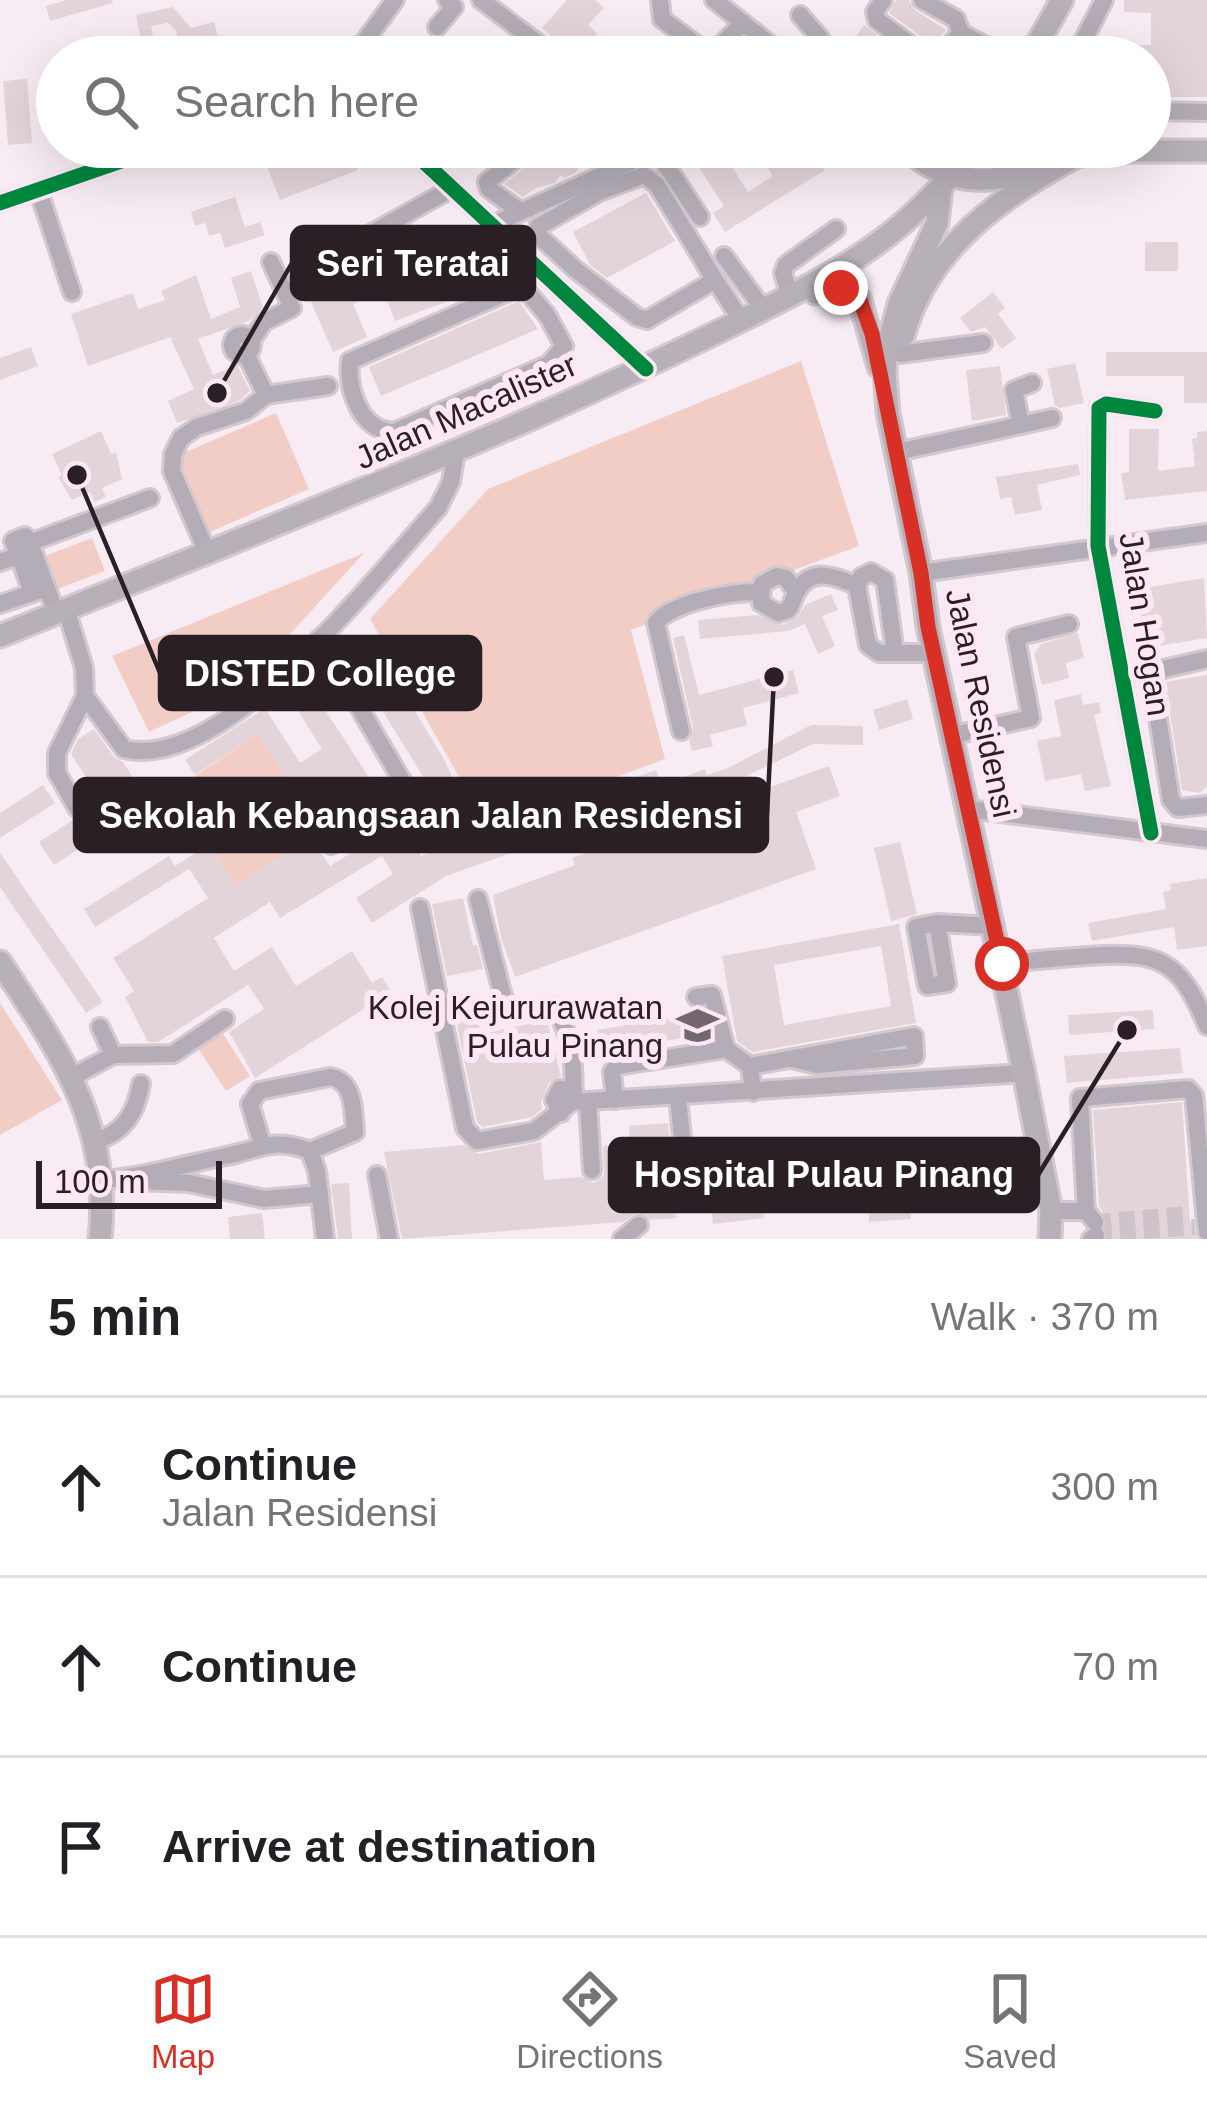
<!DOCTYPE html>
<html lang="en">
<head>
<meta charset="utf-8">
<style>
  :root { --surface:#fff; --page:#f6f6f6; --text:#202124; --muted:#757577; --line:#e0e0e0; --accent:#d93025 }
  body { margin:0; font-family:Arial,sans-serif; background:var(--page); color:var(--text) }
  .scale { position:absolute; left:36px; bottom:30px; width:186px; box-sizing:border-box; padding-left:12px; border:6px solid #291f25; border-top:0; font-size:33px; line-height:42px; white-space:nowrap; color:#291f25; -webkit-text-stroke:9px #fde7f5; paint-order:stroke }
  .stop { position:absolute; width:36px; height:36px; margin:-27px; border:9px solid #d93025; border-radius:50%; background:#fff }
  .stop.end { background:#d93025; border-color:#fff; box-shadow:0 3px 12px #0008 }
  .list { margin:0; padding:0; list-style:none }
  h2 { display:flex; justify-content:space-between; align-items:center; height:156px; margin:0; padding:0 48px; font-size:51px }
  h2 small { font-size:39px; font-weight:400; color:var(--muted) }
  .list li { display:grid; grid-template-columns:78px 1fr auto; gap:36px; align-items:center; box-sizing:border-box; height:180px; padding:0 48px; border-top:3px solid var(--line) }
  .list b { display:block; font-size:45px; white-space:nowrap }
  .list p { margin:0; font-size:39px; white-space:nowrap; color:var(--muted) }
  .list em { font-size:39px; font-style:normal; color:var(--muted) }
  .icon { flex:none; width:66px; height:66px; fill:none; stroke:currentColor; stroke-width:2; stroke-linecap:round; stroke-linejoin:round }
  .map { position:relative; flex:none; width:1207px; height:1239px; overflow:hidden }
  .search { position:absolute; background:var(--surface); box-shadow:0 12px 48px #0002; left:36px; right:36px; top:36px; height:132px; display:flex; align-items:center; gap:30px; box-sizing:border-box; padding:0 42px; border-radius:66px; color:var(--muted); font-size:45px }
  .sheet { height:696px; background:var(--surface) }
  nav { display:flex; justify-content:space-around; align-items:center; box-sizing:border-box; height:168px; border-top:3px solid var(--line); background:var(--surface); font-size:33px; color:var(--muted) }
  nav a { display:grid; justify-items:center; gap:6px }
  nav .on { color:var(--accent) }
  .map>svg:first-child { display:block }
  .green { fill:#f1cdc6 }
  .building { fill:#e3d4d9; fill-rule:evenodd }
  .lines { fill:none; stroke-linecap:round; stroke-linejoin:round }
  .minor-tunnel { stroke:#cfc3cb; stroke-width:16; stroke-dasharray:16 8; stroke-linecap:butt }
  .minor-casing { stroke:#d2c8ce; stroke-width:22 }
  .major-casing { stroke:#d2c8ce; stroke-width:27 }
  .minor { stroke:#b4adb7; stroke-width:16 }
  .major { stroke:#b8b0b9; stroke-width:21 }
  .cycleway-casing { stroke:#fde7f5; stroke-width:22 }
  .cycleway { stroke:#00873e; stroke-width:15 }
  .route { stroke:#d93025; stroke-width:15 }
  .labels { text-anchor:middle; dominant-baseline:central; stroke-width:12; stroke-linejoin:round; paint-order:stroke }
  .street-label { font-size:33px; fill:#291f25; stroke:#fde7f5 }
  .poi-label { font-size:33px; fill:#291f25; stroke:#fde7f5; text-anchor:end }
  .leader { fill:none; stroke:#291f25; stroke-width:4.5 }
  .callout-dot { fill:#291f25; stroke:#fde7f5; stroke-width:4.5 }
  .callout { fill:#291f25; stroke:#291f25; stroke-width:4.5 }
  .callout-label { font-size:36px; text-anchor:middle; font-weight:bold; fill:#fff }
</style>
</head>
<body>
<div class="map">
<svg width="1207" height="1239" viewBox="0 0 1207 1239">
  <rect width="100%" height="100%" fill="#f8ecf4"/>
  <!-- green -->
  <g class="green">
    <polygon points="801,361 859,546 631,630 665,759 486,825 370,619 488,489"/>
    <polygon points="276,413 309,489 196,538 163,462"/>
    <polygon points="92,538 105,571 57,589 45,556"/>
    <polygon points="364,553 239,690 149,732 112,656"/>
    <polygon points="258,734 321,831 236,886 174,790"/>
    <polygon points="0,1003 62,1100 0,1135"/>
    <polygon points="220,1029 250,1076 226,1091 196,1045"/>
  </g>
  <!-- building -->
  <g class="building">
    <polygon points="66,0 112,0 113,3 50,21 46,6"/>
    <polygon points="567,0 595,0 604,8 588,25 597,33 576,57 542,28"/>
    <polygon points="896,0 909,0 915,10 946,30 933,45 889,13"/>
    <polygon points="1124,0 1207,0 1207,97 1150,97 1150,57 1089,57 1095,45 1151,45 1151,13 1124,12"/>
    <polygon points="173,7 191,28 214,22 223,57 182,57 176,30 168,23 151,26 157,56 144,57 136,15"/>
    <polygon points="864,25 899,52 895,57 859,57 848,49"/>
    <polygon points="27,79 32,143 8,145 3,81"/>
    <polygon points="319,147 349,147 358,170 280,200 267,166"/>
    <polygon points="575,147 616,147 618,154 612,157 606,154 601,161 588,167 582,163 575,173 565,178 560,175 555,183 536,188 523,197 504,184 524,168 539,163 544,166 557,150 568,157"/>
    <polygon points="686,147 719,147 748,192 773,176 753,147 811,147 825,170 725,232 713,213 724,206"/>
    <polygon points="646,193 675,241 607,278 590,265 573,232"/>
    <polygon points="235,197 245,227 260,222 265,235 225,248 220,233 209,236 205,223 195,226 191,212"/>
    <polygon points="424,236 442,281 453,283 489,271 499,282 395,321 387,300 409,290 393,247"/>
    <rect x="1145" y="242" width="33" height="29"/>
    <polygon points="251,271 263,308 249,321 198,339 213,375 237,365 250,391 240,400 177,423 168,401 194,389 170,337 88,366 71,314 133,293 138,309 165,300 161,291 196,275 211,319 240,307 231,278"/>
    <polygon points="358,281 365,299 353,304 367,337 333,352 311,302"/>
    <polygon points="993,292 1005,308 998,314 1016,338 1002,349 985,327 971,332 960,318"/>
    <polygon points="519,301 538,329 381,396 369,367"/>
    <polygon points="31,347 38,366 0,380 0,358"/>
    <polygon points="1106,352 1207,352 1207,403 1184,403 1184,376 1106,376"/>
    <polygon points="1075,363 1084,403 1060,408 1055,406 1047,369"/>
    <polygon points="1000,366 1006,415 972,421 966,370"/>
    <polygon points="1129,429 1159,429 1158,471 1195,466 1192,439 1197,438 1197,432 1207,431 1207,491 1125,500 1121,473 1129,472"/>
    <polygon points="101,431 111,454 116,452 122,479 102,488 106,497 95,502 90,492 72,500 58,477 62,475 52,454"/>
    <polygon points="1078,464 1080,475 1037,485 1042,510 1015,515 1011,497 1000,499 996,477"/>
    <polygon points="1204,578 1207,638 1146,648 1137,589"/>
    <polygon points="831,594 838,610 822,616 835,646 818,654 805,624 788,631 700,639 698,620 757,615 782,625 797,618 805,605"/>
    <polygon points="1078,633 1084,658 1066,663 1069,678 1042,685 1034,654 1041,644"/>
    <polygon points="684,635 699,695 793,670 799,693 743,708 747,725 710,735 713,746 692,751 689,740 693,728 673,638"/>
    <polygon points="373,642 444,759 452,776 440,783 450,800 463,796 469,822 439,829 433,804 439,802 349,657"/>
    <polygon points="1207,675 1207,786 1200,793 1182,790 1165,682"/>
    <polygon points="305,679 382,797 323,835 258,734 195,775 185,760 265,708 300,763 322,749 286,692"/>
    <polygon points="1081,694 1083,705 1099,702 1101,713 1094,715 1111,786 1085,791 1081,774 1045,781 1037,741 1061,736 1054,700"/>
    <polygon points="907,699 913,719 879,730 873,710"/>
    <polygon points="811,725 863,726 863,745 813,744 734,782 678,800 673,787 686,782 684,777 705,769 707,775 728,768"/>
    <polygon points="94,729 114,757 123,762 150,804 54,865 39,842 73,820 84,818 102,802 71,754 78,739"/>
    <polygon points="829,766 840,796 796,812 816,869 515,977 501,938 493,895 575,865 572,858"/>
    <polygon points="656,770 666,799 446,876 372,923 356,898 393,874 382,856 280,918 270,902 214,938 234,971 272,947 296,986 352,951 372,983 382,977 391,992 255,1078 229,1032 264,1009 248,985 158,1042 148,1042 125,997 134,991 113,958 208,898 189,869 95,927 84,909 169,856 175,866 209,844 236,886 311,837 330,866 372,840 369,836 397,818 421,856"/>
    <polygon points="43,785 55,803 0,838 0,813"/>
    <polygon points="900,842 917,914 891,921 874,848"/>
    <polygon points="0,853 103,1002 86,1013 0,887"/>
    <polygon points="1207,878 1207,946 1177,950 1174,927 1092,941 1088,923 1166,909 1163,892 1171,890 1170,884"/>
    <polygon points="463,898 473,945 477,945 483,969 447,976 432,904"/>
    <path d="M899,924L916,1023L752,1052L737,1041L722,956ZM881,946L891,1006L784,1025L774,965Z"/>
    <polygon points="474,1001 481,1034 547,1020 561,1076 549,1083 541,1102 542,1109 532,1117 482,1127 477,1122 453,1006"/>
    <polygon points="1153,1010 1154,1029 1069,1035 1068,1015"/>
    <polygon points="703,1012 709,1034 600,1051 597,1030"/>
    <polygon points="1180,1048 1183,1073 1067,1083 1064,1056"/>
    <polygon points="1182,1102 1190,1223 1193,1222 1197,1239 1108,1239 1107,1219 1099,1206 1093,1110"/>
    <polygon points="668,1123 676,1218 650,1220 638,1212 623,1222 402,1239 384,1152 464,1145 479,1154 541,1142 544,1180 581,1177 594,1183 604,1175 603,1146 630,1144 629,1126"/>
    <polygon points="908,1181 911,1219 869,1222 867,1184"/>
    <polygon points="349,1183 352,1239 338,1239 331,1184"/>
    <polygon points="761,1191 764,1218 713,1224 710,1197"/>
    <polygon points="262,1213 265,1239 230,1239 228,1217"/>
  </g>
  <g class="lines">
    <!-- minor-tunnel -->
    <g class="minor-tunnel">
      <polyline points="1095,1222 1189,1214"/>
      <polyline points="1096,1235 1195,1227"/>
    </g>
    <defs>
      <g id="minor">
        <polyline points="481,0 556,57"/>
        <polyline points="660,0 662,19 701,48 719,47 743,23"/>
        <polyline points="714,0 786,57"/>
        <polyline points="883,0 875,12 877,20 927,57"/>
        <polyline points="922,0 956,19 961,33 1007,57"/>
        <polyline points="800,15 820,38 809,57"/>
        <polyline points="437,27 454,7 447,0"/>
        <polyline points="353,57 395,0"/>
        <polyline points="939,57 961,33"/>
        <polyline points="1075,57 1104,0"/>
        <polyline points="1150,111 1207,112"/>
        <polyline points="408,147 646,369"/>
        <polyline points="654,147 700,217"/>
        <polyline points="904,147 919,159"/>
        <polyline points="39,192 72,292"/>
        <polyline points="0,203 162,147"/>
        <polyline points="520,211 489,189 487,182 518,157 545,147"/>
        <polyline points="490,226 631,162 633,156 629,147"/>
        <polyline points="724,256 764,310"/>
        <polyline points="449,271 493,256 513,278 530,262"/>
        <polyline points="715,280 657,185 644,175 599,192 538,227 537,234 576,270 637,317 647,320 715,280 741,320"/>
        <polyline points="389,283 369,243 372,233 451,189"/>
        <path d="M517,288L525,289L547,315L564,346L549,364L394,432C361,431 347,391 350,361Z"/>
        <polyline points="791,298 783,273 786,265 836,229"/>
        <circle cx="242" cy="345" r="10"/>
        <polyline points="251,341 264,322 292,308 271,262"/>
        <polyline points="246,354 266,395"/>
        <polyline points="900,354 983,343"/>
        <polyline points="1021,425 1052,418"/>
        <polyline points="897,452 1021,425 1014,390 1032,383"/>
        <polyline points="32,542 150,498"/>
        <polyline points="32,548 56,613"/>
        <polyline points="207,552 172,471 173,454 181,438 197,427 246,411 266,395 328,386"/>
        <polyline points="19,555 32,593"/>
        <polyline points="0,562 29,552 32,542 25,536 13,541 18,554"/>
        <polyline points="921,573 1207,533"/>
        <path d="M796,592L786,578L777,576L762,584L761,603L778,613L788,610C792,605 793,599 796,593C810,566 836,576 857,586"/>
        <polyline points="0,604 47,588"/>
        <polyline points="66,609 84,668 85,696 57,753 57,773 77,808"/>
        <polyline points="319,639 410,794 331,845"/>
        <polyline points="895,653 885,580 871,572 861,577 857,586 868,645 879,653 934,653"/>
        <polyline points="1207,659 1155,671 1152,681 1171,800 1178,808 1207,805"/>
        <path d="M85,696L124,749C224,773 376,576 438,508L451,482L456,451"/>
        <path d="M681,731L656,623C668,604 736,589 759,593"/>
        <polyline points="954,735 1031,718 1016,637 1069,624"/>
        <polyline points="410,794 425,841"/>
        <polyline points="969,809 1207,839"/>
        <polyline points="1151,833 1098,546 1099,408 1106,404 1155,411"/>
        <path d="M478,899L504,1000L515,1009L555,1006C571,1037 577,1067 572,1102"/>
        <polyline points="420,908 465,1128 477,1141 534,1131 572,1102 1024,1073"/>
        <polyline points="937,923 947,983 927,986 916,927 937,923 994,926"/>
        <path d="M1002,964C1031,960 1060,958 1089,956C1158,951 1180,959 1207,1026"/>
        <polyline points="696,997 712,995 726,1049"/>
        <polyline points="113,1055 173,1054 225,1019"/>
        <polyline points="750,1066 914,1036 915,1056 817,1065 792,1059"/>
        <polyline points="72,1077 113,1055 100,1027"/>
        <polyline points="678,1097 687,1190"/>
        <polyline points="615,1100 612,1072 617,1066 726,1049 750,1066 753,1092"/>
        <polyline points="588,1103 592,1170"/>
        <polyline points="561,1113 554,1100 560,1089 574,1090"/>
        <path d="M96,1141C125,1132 136,1112 141,1084"/>
        <polyline points="310,1151 317,1171 325,1239"/>
        <polyline points="377,1175 389,1239"/>
        <path d="M102,1180C144,1177 186,1164 226,1156C262,1149 273,1137 310,1151L355,1132C353,1111 355,1081 330,1077L259,1091L250,1104L262,1144"/>
        <polyline points="137,1181 189,1183 264,1199 320,1194"/>
        <polyline points="1051,1211 1086,1211 1095,1222"/>
        <polyline points="1086,1211 1080,1098 1188,1089 1194,1096 1207,1232"/>
        <polyline points="622,1239 639,1225"/>
        <polyline points="1091,1239 1096,1235"/>
      </g>
      <g id="major">
        <polyline points="1030,57 1062,0"/>
        <polyline points="1067,158 1102,151 1207,151"/>
        <path d="M919,159C957,186 994,183 1037,168"/>
        <polyline points="941,187 937,223 899,304 886,352 885,373 888,413 921,573 928,627 1024,1073 1051,1211 1050,1239"/>
        <polyline points="815,293 841,288 860,300 879,367"/>
        <path d="M903,336C928,247 1002,196 1078,155"/>
        <path d="M0,636C177,564 355,495 530,419C603,387 673,354 744,319C841,271 907,236 974,147"/>
        <path d="M0,962C60,1053 112,1124 100,1239"/>
      </g>
    </defs>
    <!-- minor casing -->
    <use href="#minor" class="minor-casing"/>
    <!-- major casing -->
    <use href="#major" class="major-casing"/>
    <!-- minor -->
    <use href="#minor" class="minor"/>
    <!-- major -->
    <use href="#major" class="major"/>
    <defs>
      <g id="cycleway">
        <polyline points="408,147 646,369"/>
        <polyline points="0,203 162,147"/>
        <polyline points="1151,833 1098,546 1099,408 1106,404 1155,411"/>
      </g>
    </defs>
    <!-- cycleway casing -->
    <use href="#cycleway" class="cycleway-casing"/>
    <!-- cycleway -->
    <use href="#cycleway" class="cycleway"/>
  </g>
  <g class="lines">
    <!-- route -->
    <polyline class="route" points="841,288 860,300 872,334 921,573 928,627 1002,964"/>
  </g>
  <!-- icons -->
  <defs>
    <symbol id="university-bare" viewBox="-9 -9 18 18"><path d="M0-5L7-2L0 1L-7-2ZM-4 1L0 2.5L4 1V4Q0 6-4 4Z" fill="#71676d" stroke="#fde7f5" stroke-width="2.5" paint-order="stroke"/></symbol>
  </defs>
  <g fill-rule="evenodd">
    <use href="#university-bare" x="668" y="996" width="59" height="59"/>
  </g>
  <g class="labels">
    <!-- street labels -->
    <g class="street-label">
      <text transform="translate(466 411) rotate(-24)">Jalan Macalister</text>
      <text transform="translate(1145 624) rotate(81)">Jalan Hogan</text>
      <text transform="translate(981 703) rotate(78)">Jalan Residensi</text>
    </g>
    <!-- poi labels -->
    <g class="poi-label">
      <text x="663" y="1007">Kolej Kejururawatan<tspan x="663" dy="38">Pulau Pinang</tspan></text>
    </g>
  </g>
  <!-- callouts -->
  <path class="leader" d="M217 393L292 263M77 475L160 673M774 677L767 815M1127 1030L1038 1175"/>
  <g class="callout-dot">
    <circle cx="217" cy="393" r="12"/>
    <circle cx="77" cy="475" r="12"/>
    <circle cx="774" cy="677" r="12"/>
    <circle cx="1127" cy="1030" r="12"/>
  </g>
  <g class="callout">
    <rect x="292" y="227" width="242" height="72" rx="12"/>
    <rect x="160" y="637" width="320" height="72" rx="12"/>
    <rect x="75" y="779" width="692" height="72" rx="12"/>
    <rect x="610" y="1139" width="428" height="72" rx="12"/>
  </g>
  <g class="callout-label">
    <text x="413" y="276">Seri Teratai</text>
    <text x="320" y="686">DISTED College</text>
    <text x="421" y="828">Sekolah Kebangsaan Jalan Residensi</text>
    <text x="824" y="1187">Hospital Pulau Pinang</text>
  </g>
</svg>
<div class="scale">100 m</div>
<div class="stop" style="left:1002px;top:964px"></div>
<div class="stop end" style="left:841px;top:288px"></div>
<div class="search"><svg class="icon" aria-label="search" viewBox="0 0 24 24"><circle cx="10" cy="10" r="6"/><path d="M15 15l6 6"/></svg>Search here</div>
</div>
<section class="sheet">
<h2>5 min<small>Walk · 370 m</small></h2>
<ul class="list">
<li><svg class="icon" aria-label="ahead" viewBox="0 0 24 24"><path d="M12 20V5M6 11l6-6 6 6"/></svg><div><b>Continue</b><p>Jalan Residensi</p></div><em>300 m</em></li>
<li><svg class="icon" aria-label="ahead" viewBox="0 0 24 24"><path d="M12 20V5M6 11l6-6 6 6"/></svg><div><b>Continue</b></div><em>70 m</em></li>
<li><svg class="icon" aria-label="arrive" viewBox="0 0 24 24"><path d="M6 21V4h12l-3 4 3 4H6"/></svg><div><b>Arrive at destination</b></div></li>
</ul>
</section>
<nav>
<a class="on"><svg class="icon" aria-label="map" viewBox="0 0 24 24"><path d="M3 6l6-2 6 2 6-2v14l-6 2-6-2-6 2zM9 4v14M15 6v14"/></svg>Map</a>
<a><svg class="icon" aria-label="directions" viewBox="0 0 24 24"><path d="M12 3l9 9-9 9-9-9zM9 14v-3h6M13 9l2 2-2 2"/></svg>Directions</a>
<a><svg class="icon" aria-label="saved" viewBox="0 0 24 24"><path d="M7 4h10v16l-5-4-5 4z"/></svg>Saved</a>
</nav>
</body>
</html>
